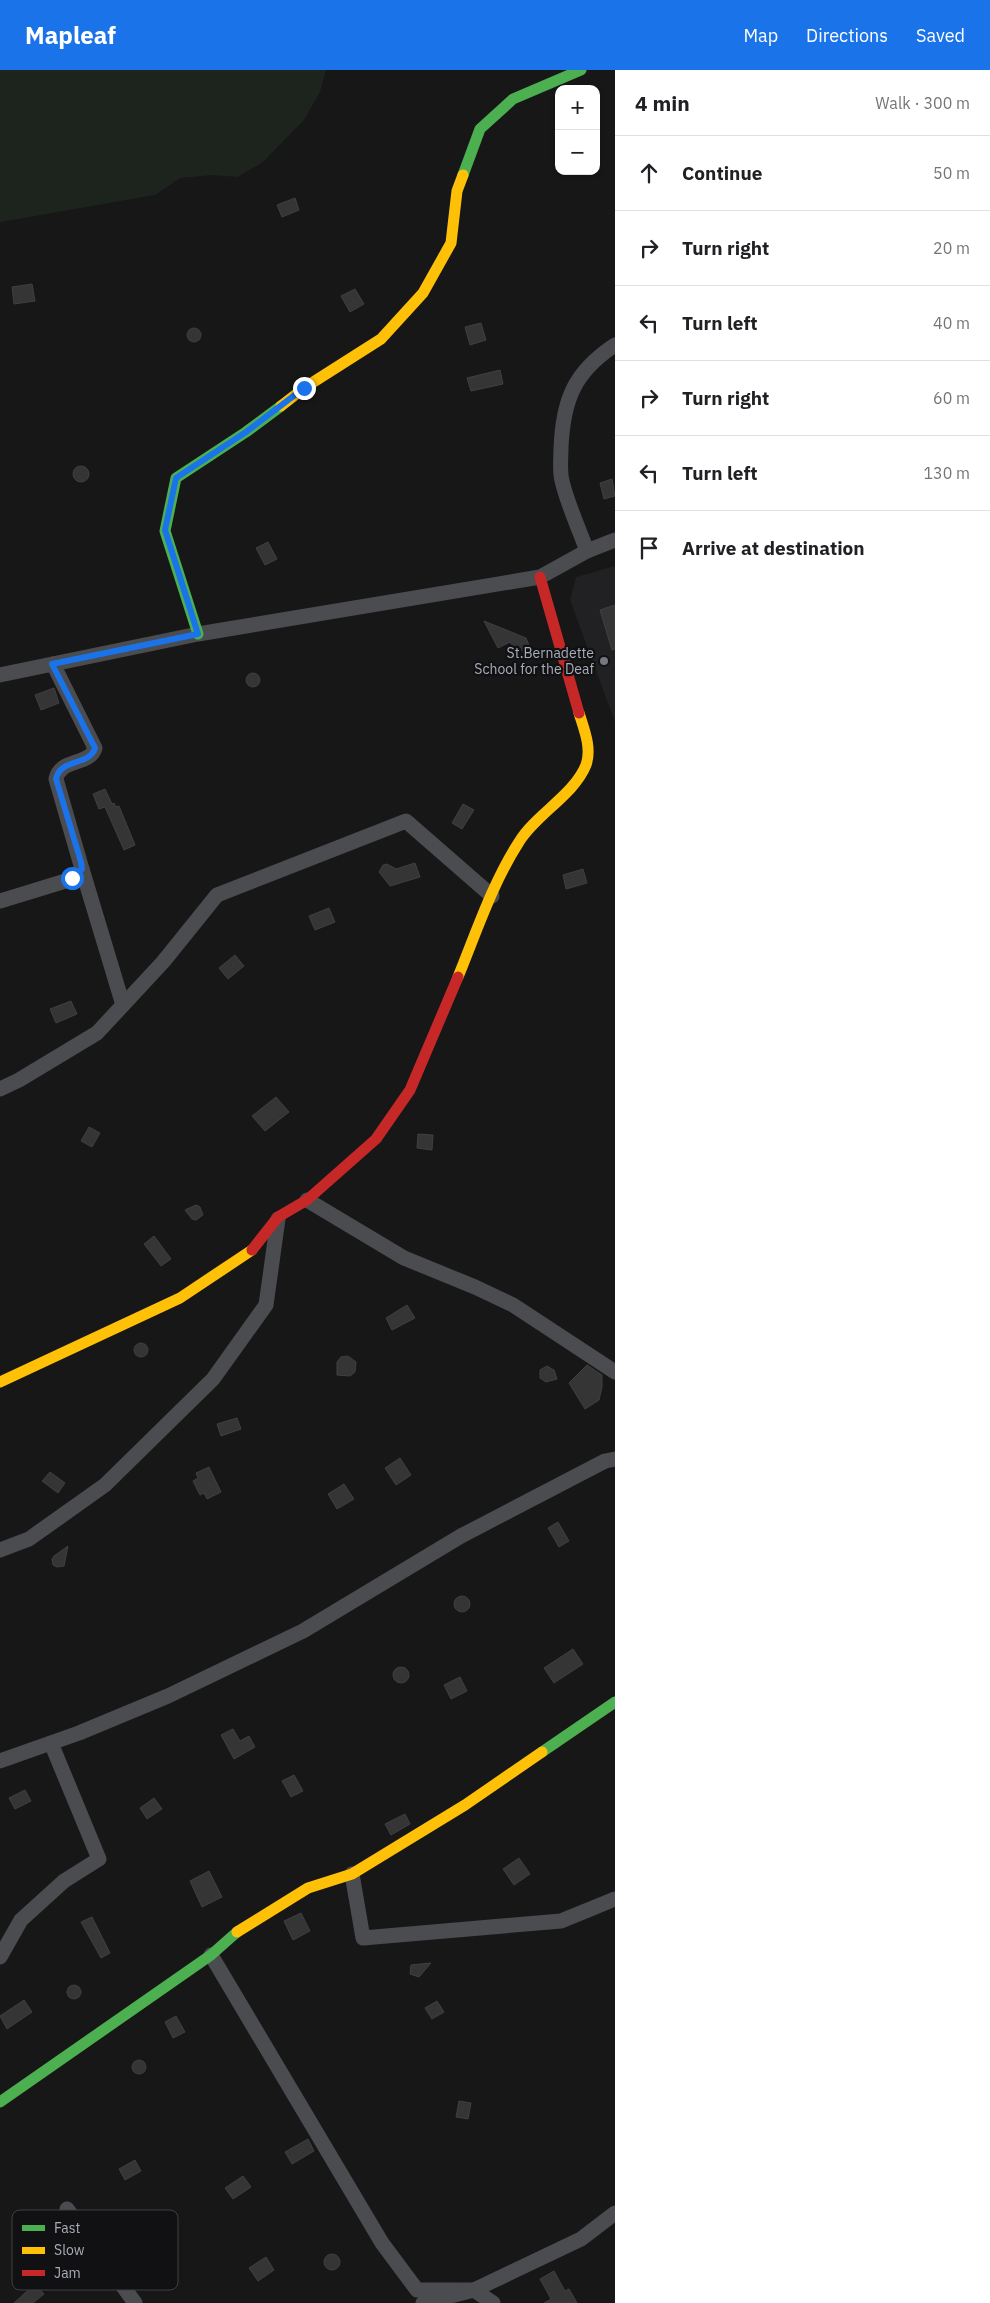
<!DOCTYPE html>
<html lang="en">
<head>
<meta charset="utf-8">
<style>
  :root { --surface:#fff; --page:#f2f2f2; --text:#202124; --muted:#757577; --line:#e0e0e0; --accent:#1a73e8 }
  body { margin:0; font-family:"IBM Plex Sans",sans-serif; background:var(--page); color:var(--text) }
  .controls { position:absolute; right:15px; top:15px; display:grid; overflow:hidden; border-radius:10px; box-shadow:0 1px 4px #0004 }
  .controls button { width:45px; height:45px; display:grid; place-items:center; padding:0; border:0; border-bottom:1px solid var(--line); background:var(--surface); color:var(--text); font:25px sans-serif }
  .stop { position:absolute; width:15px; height:15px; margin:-11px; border:4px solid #1a73e8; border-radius:50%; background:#fff }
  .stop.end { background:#1a73e8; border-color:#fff; box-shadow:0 1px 5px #0008 }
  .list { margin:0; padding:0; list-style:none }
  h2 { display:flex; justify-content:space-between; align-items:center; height:65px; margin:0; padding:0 20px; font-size:21px }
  h2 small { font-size:16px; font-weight:400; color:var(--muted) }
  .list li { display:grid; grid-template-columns:32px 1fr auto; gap:15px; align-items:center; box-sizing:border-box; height:75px; padding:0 20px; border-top:1px solid var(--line) }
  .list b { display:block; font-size:19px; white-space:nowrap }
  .list em { font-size:16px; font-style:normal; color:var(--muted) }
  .icon { flex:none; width:28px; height:28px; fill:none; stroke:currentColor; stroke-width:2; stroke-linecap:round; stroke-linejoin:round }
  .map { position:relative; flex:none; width:615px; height:2233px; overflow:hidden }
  header { display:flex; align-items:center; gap:30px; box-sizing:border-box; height:70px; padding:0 25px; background:var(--accent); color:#fff }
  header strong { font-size:24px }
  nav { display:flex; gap:28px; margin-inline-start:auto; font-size:18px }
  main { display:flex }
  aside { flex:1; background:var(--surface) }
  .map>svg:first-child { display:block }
  .built { fill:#212123 }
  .green { fill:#1d241e }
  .building { fill:#353536; stroke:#3f4043 }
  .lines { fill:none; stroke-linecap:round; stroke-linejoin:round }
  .street { stroke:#4b4c50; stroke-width:15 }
  .fast { stroke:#4caf50; stroke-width:11 }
  .slow { stroke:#ffc107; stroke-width:11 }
  .jam { stroke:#c62828; stroke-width:11 }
  .route { stroke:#1a73e8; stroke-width:6 }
  .poi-dot { fill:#757880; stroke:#111113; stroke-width:2 }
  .labels { text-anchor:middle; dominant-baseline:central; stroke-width:4.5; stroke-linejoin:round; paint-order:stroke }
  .poi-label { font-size:14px; fill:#a8adb8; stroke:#111113; text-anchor:end }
  .key { fill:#111113; stroke:#3e4045; stroke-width:1 }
  .key-label { font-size:14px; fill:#a8adb8 }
</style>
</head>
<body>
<header>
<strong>Mapleaf</strong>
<nav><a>Map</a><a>Directions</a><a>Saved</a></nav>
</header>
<main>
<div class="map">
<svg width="615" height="2233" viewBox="0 0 615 2233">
  <rect width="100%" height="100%" fill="#171717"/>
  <!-- built -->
  <polygon class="built" points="615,496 615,652 570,530 576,507"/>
  <!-- green -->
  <polygon class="green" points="0,0 326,0 320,22 304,50 263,92 237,107 213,105 180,108 155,125 0,152"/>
  <!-- building -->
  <g class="building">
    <polygon points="295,128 299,140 282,147 277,135"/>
    <polygon points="32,214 35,231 14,234 12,217"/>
    <polygon points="355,219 364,234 350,242 341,226"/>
    <polygon points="481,253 486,270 470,275 465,257"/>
    <circle cx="194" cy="265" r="7"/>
    <polygon points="500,300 503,314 471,321 467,308"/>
    <circle cx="81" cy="404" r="8"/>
    <polygon points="612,409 615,426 604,429 600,413"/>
    <polygon points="268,472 277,489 265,495 256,478"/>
    <polygon points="615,535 615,579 612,580 600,540"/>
    <polygon points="484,551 526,568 529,575 528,579 524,581 516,580 510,572 498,578"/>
    <circle cx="253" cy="610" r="7"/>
    <polygon points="54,618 59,633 41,640 35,625"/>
    <polygon points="105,719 112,734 114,733 116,737 119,736 135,775 124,780 105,737 99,739 93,724"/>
    <polygon points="463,734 474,740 462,759 452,753"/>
    <polygon points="415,793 420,807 390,816 379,802 383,795 387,794 396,799"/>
    <polygon points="583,799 587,813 566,819 563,805"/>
    <polygon points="329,838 335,852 315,860 309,846"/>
    <polygon points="235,885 244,896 228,909 219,898"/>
    <polygon points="71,931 77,944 56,953 50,939"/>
    <polygon points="276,1027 289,1042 265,1061 252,1046"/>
    <polygon points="89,1057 100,1063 92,1077 81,1071"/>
    <polygon points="418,1064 433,1065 432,1080 417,1078"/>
    <polygon points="196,1135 200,1137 203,1145 196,1150 192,1149 185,1140"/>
    <polygon points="154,1166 171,1189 161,1196 144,1174"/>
    <polygon points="407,1235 415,1248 392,1260 386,1248"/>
    <circle cx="141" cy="1280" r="7"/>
    <polygon points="348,1286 356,1292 355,1302 350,1306 337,1305 337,1292 341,1287"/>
    <polygon points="587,1295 602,1305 602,1317 599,1330 585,1339 569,1313"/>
    <polygon points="547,1296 554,1300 557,1309 546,1312 540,1308 540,1300"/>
    <polygon points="237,1348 241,1359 221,1366 217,1354"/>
    <polygon points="400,1388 411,1405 396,1415 385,1398"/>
    <polygon points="209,1397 221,1422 207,1429 204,1423 200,1425 193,1411 198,1408 196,1403"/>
    <polygon points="50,1402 65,1413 58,1423 42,1411"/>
    <polygon points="344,1414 354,1429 337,1439 328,1424"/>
    <polygon points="558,1452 569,1471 559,1477 548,1458"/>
    <polygon points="68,1476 64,1496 57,1497 53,1495 52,1489 54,1486"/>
    <circle cx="462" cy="1534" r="8"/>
    <polygon points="573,1579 583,1594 554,1613 544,1598"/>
    <circle cx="401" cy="1605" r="8"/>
    <polygon points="460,1607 467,1621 451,1629 444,1615"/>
    <polygon points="233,1659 240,1671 249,1666 255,1677 234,1689 221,1665"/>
    <polygon points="294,1705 303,1721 291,1727 282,1711"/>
    <polygon points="25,1720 31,1731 15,1739 9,1728"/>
    <polygon points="154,1728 162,1739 147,1749 140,1738"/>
    <polygon points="405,1744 410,1754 391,1765 385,1754"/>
    <polygon points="519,1788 530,1804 514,1815 503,1799"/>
    <polygon points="209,1801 222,1827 202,1837 190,1811"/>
    <polygon points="301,1843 310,1861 293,1870 284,1851"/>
    <polygon points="92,1847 110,1883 101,1888 81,1852"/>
    <polygon points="431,1893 419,1907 410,1904 411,1895"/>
    <circle cx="74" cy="1922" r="7"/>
    <polygon points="24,1930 32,1942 7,1959 0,1946"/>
    <polygon points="437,1931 444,1942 432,1949 425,1938"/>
    <polygon points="176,1946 185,1962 173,1968 165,1952"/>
    <circle cx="139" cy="1997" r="7"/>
    <polygon points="459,2031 471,2033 468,2049 456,2047"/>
    <polygon points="308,2069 314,2081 292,2094 285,2082"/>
    <polygon points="135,2090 141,2101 125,2110 119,2099"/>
    <polygon points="243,2106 251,2117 233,2129 225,2118"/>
    <circle cx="332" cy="2192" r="8"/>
    <polygon points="266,2187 274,2200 258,2211 249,2198"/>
    <polygon points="554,2201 565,2221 569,2219 577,2233 544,2233 551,2229 540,2209"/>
    <polygon points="35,2214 44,2224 33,2233 14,2233"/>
  </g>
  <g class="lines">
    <!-- street -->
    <g class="street">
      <path d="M587,481C580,461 563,424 561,405C560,396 561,386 561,378C563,330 574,302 615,275"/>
      <polyline points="0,605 198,564 540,507 587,481 615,470"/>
      <polyline points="82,799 123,935"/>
      <path d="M0,831L72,809L82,799L56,709C60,688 90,696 95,678L53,594"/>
      <polyline points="0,1019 19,1010 97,963 163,892 217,825 406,751 492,826"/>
      <polyline points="307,1130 404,1188 475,1217 513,1235 615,1302"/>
      <polyline points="0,1480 29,1469 105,1415 213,1309 266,1235 278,1149"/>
      <polyline points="0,1691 79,1663 168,1626 303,1561 461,1466 605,1391 615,1389"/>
      <polyline points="352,1804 363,1868 561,1851 615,1829"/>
      <polyline points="211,1885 382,2173 417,2220 474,2220 493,2233"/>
      <polyline points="0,1887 21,1850 64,1811 99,1789 51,1673"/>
      <polyline points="67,2139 135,2233"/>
      <polyline points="423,2233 474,2220 581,2169 615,2143"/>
    </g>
    <!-- fast -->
    <g class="fast">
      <polyline points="463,105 480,59 513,29 581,0"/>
      <polyline points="198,564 165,461 176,408 246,362 281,336"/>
      <polyline points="542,1682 615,1632"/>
      <polyline points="0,2032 211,1885 237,1862"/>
    </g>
    <!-- slow -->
    <g class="slow">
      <polyline points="281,336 304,318 381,269 423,223 451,173 457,121 463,105"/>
      <path d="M458,907C476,863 493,812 519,772C535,745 574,725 586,695C592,678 584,659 579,643"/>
      <polyline points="0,1312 180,1228 252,1180"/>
      <polyline points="237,1862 308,1818 352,1804 465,1735 542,1682"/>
    </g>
    <!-- jam -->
    <g class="jam">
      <polyline points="540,507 579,643"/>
      <polyline points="252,1180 278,1147 307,1130 376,1069 410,1020 458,907"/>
    </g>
  </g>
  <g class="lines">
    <!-- route -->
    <path class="route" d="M72,808L82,799L81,792L56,709C60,688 90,696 95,678L52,594L198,564L165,460L176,408L246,362L304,318"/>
  </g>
  <!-- markers -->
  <circle class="poi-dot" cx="604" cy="591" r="5"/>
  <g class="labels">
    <!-- poi labels -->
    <g class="poi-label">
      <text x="594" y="583">St.Bernadette<tspan x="594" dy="16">School for the Deaf</tspan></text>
    </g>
  </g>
  <!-- legend -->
  <rect x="12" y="2140" width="166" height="80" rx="8" class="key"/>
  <rect x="22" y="2155" width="23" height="6" fill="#4caf50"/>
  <rect x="22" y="2177" width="23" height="7" fill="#ffc107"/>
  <rect x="22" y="2200" width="23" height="6" fill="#c62828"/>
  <g class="key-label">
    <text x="54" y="2163">Fast</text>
    <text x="54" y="2185">Slow</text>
    <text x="54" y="2208">Jam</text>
  </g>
</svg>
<div class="controls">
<button>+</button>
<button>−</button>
</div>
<div class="stop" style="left:72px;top:808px"></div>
<div class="stop end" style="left:304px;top:318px"></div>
</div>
<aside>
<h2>4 min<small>Walk · 300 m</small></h2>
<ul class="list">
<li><svg class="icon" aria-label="ahead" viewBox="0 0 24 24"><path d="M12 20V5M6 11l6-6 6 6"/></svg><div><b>Continue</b></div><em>50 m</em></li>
<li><svg class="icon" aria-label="right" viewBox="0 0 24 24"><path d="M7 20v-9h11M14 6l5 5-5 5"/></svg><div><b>Turn right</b></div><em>20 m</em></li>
<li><svg class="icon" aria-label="left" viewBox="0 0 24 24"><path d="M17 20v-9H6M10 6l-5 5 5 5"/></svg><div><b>Turn left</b></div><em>40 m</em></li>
<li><svg class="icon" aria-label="right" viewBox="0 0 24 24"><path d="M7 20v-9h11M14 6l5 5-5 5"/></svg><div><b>Turn right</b></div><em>60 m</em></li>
<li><svg class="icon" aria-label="left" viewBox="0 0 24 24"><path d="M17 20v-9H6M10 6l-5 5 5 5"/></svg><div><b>Turn left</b></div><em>130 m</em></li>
<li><svg class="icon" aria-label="arrive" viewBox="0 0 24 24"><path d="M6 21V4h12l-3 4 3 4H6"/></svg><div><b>Arrive at destination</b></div></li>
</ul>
</aside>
</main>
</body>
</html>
